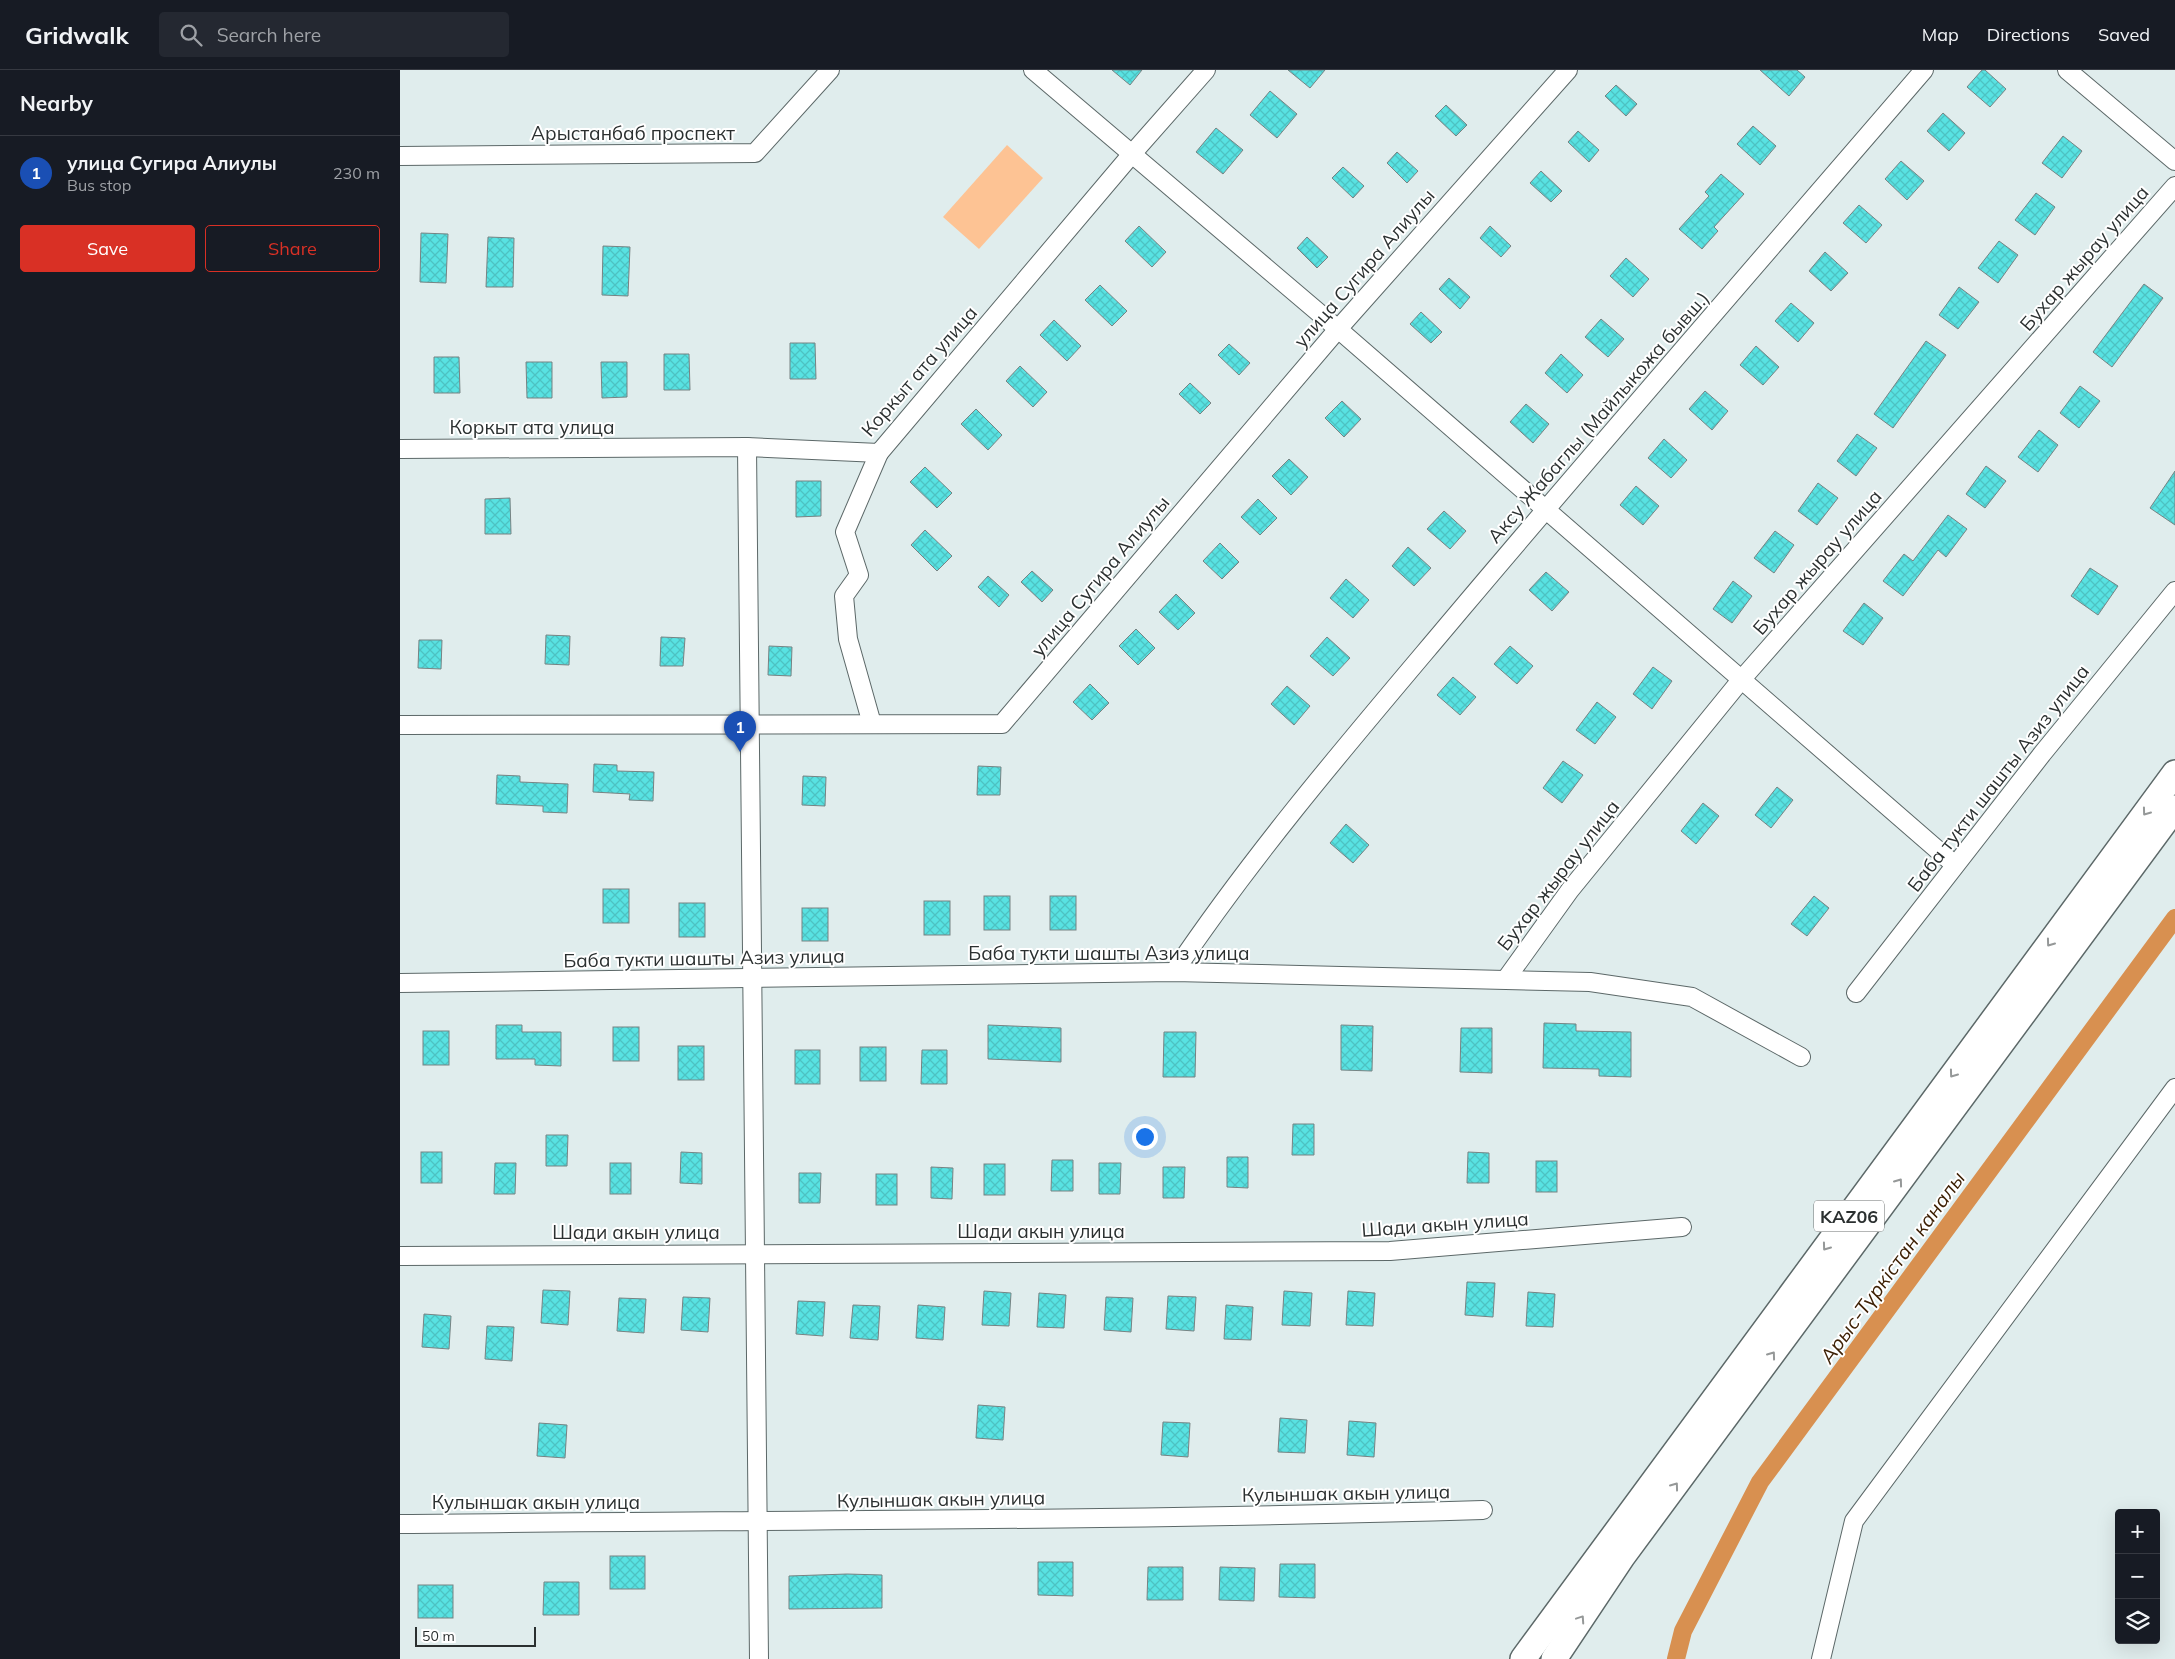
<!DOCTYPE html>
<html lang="en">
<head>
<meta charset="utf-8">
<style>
  :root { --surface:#171b24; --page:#242831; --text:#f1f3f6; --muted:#9ea1a6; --line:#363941; --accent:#d93025 }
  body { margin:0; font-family:Mulish,sans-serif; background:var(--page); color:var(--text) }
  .controls { position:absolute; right:15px; bottom:15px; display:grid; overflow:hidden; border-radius:5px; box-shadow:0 5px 20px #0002 }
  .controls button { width:45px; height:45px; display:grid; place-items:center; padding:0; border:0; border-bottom:1px solid var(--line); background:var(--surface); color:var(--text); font:25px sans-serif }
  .scale { position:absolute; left:15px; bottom:12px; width:121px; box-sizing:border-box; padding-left:5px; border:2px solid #2b3030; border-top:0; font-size:14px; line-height:18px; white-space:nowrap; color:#2b3030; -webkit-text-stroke:4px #fff; paint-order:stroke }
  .you { position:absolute; left:744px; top:1066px; width:18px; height:18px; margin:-12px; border:4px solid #fff; border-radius:50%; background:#1a73e8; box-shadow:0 0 0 8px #1a73e833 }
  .badge { display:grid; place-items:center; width:32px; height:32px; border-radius:50%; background:var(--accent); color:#fff; font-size:16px; font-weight:700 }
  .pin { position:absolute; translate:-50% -41px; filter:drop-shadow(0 1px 2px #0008) }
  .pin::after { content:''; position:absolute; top:26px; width:18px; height:15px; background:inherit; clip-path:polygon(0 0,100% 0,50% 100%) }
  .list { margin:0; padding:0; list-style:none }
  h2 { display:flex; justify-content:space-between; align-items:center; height:65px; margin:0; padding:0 20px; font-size:21px }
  h2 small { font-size:16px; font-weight:400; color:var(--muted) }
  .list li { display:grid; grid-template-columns:32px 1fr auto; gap:15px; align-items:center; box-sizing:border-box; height:75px; padding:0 20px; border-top:1px solid var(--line) }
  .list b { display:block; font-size:19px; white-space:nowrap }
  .list p { margin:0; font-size:16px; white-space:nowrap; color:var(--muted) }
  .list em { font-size:16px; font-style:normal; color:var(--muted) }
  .actions { display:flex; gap:10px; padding:15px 20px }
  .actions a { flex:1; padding:11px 0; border:1px solid var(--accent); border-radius:5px; text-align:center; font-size:18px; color:var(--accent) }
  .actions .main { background:var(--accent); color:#fff }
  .icon { flex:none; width:28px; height:28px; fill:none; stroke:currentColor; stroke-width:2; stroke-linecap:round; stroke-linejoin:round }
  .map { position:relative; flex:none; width:1775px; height:1589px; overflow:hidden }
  header { display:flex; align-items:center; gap:30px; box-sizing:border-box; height:70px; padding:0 25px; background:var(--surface); border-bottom:1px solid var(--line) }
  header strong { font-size:24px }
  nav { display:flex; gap:28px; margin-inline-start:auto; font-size:18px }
  .search { width:350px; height:45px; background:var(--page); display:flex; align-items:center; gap:12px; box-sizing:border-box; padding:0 18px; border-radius:5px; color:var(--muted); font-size:19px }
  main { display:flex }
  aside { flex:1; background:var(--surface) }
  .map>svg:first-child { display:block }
  .grass { fill:#fdc394 }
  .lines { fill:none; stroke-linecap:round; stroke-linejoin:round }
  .canal { stroke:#d89050; stroke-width:18 }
  .building { fill:url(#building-cross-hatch); stroke:#778383 }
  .minor-casing { stroke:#5c6868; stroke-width:20 }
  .highway-casing { stroke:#5c6868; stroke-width:28 }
  .minor { stroke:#fff; stroke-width:18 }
  .highway { stroke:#fff; stroke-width:25 }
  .oneway { stroke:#959898 }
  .labels { text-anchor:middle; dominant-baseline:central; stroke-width:4; stroke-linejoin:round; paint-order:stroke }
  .shield { fill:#fff; stroke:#6b6e6e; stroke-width:1 }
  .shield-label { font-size:18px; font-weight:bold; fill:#2b3030 }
  .street-label { font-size:19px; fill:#2b3030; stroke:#fff }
  .water-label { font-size:20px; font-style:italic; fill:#3e2206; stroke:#fff }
</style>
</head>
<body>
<header>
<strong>Gridwalk</strong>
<div class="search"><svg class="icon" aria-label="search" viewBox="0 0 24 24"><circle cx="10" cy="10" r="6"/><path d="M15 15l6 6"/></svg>Search here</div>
<nav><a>Map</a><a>Directions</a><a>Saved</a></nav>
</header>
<main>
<aside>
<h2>Nearby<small></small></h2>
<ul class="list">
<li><span class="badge" style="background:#1a4fb4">1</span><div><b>улица Сугира Алиулы</b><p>Bus stop</p></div><em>230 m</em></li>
</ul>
<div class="actions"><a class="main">Save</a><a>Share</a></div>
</aside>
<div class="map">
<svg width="1775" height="1589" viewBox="0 0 1775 1589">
  <defs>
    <pattern id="building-cross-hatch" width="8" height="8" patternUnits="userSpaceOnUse" patternTransform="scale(1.25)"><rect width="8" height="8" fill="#58e2e2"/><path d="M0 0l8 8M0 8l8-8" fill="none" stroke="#4dc2c2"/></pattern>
  </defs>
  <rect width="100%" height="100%" fill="#e0eded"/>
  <!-- grass -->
  <polygon class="grass" points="607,75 643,108 579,179 543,147"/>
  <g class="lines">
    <!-- canal -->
    <polyline class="canal" points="1276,1589 1283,1561 1360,1412 1775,848"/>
  </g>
  <!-- building -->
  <g class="building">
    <polygon points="712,0 742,0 730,15"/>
    <polygon points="888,0 925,0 910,18"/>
    <polygon points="1360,0 1397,0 1405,7 1389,26"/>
    <polygon points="1582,0 1585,0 1606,19 1590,37 1567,17"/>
    <polygon points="1216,15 1237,34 1226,46 1205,26"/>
    <polygon points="870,21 897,44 877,68 850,45"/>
    <polygon points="1046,35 1067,55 1056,66 1035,46"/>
    <polygon points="1543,43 1565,63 1549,81 1527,61"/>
    <polygon points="1353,56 1376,76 1360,95 1337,74"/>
    <polygon points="816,58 843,80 823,104 796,82"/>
    <polygon points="1178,61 1199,80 1189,92 1168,72"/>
    <polygon points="1663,66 1682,81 1662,108 1642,93"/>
    <polygon points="997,82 1018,101 1007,113 987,93"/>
    <polygon points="1501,91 1524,111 1507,130 1485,109"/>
    <polygon points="943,97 964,116 953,128 932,108"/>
    <polygon points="1141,101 1162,121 1151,132 1130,113"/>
    <polygon points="1321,104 1344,124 1314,157 1318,161 1302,179 1279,159 1309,126 1305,122"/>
    <polygon points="1636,123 1655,137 1635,165 1615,150"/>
    <polygon points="1459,135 1482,155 1466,173 1443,153"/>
    <polygon points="739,156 766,182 752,197 725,171"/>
    <polygon points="1090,156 1111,176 1101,187 1080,168"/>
    <polygon points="21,163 48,164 46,213 20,212"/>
    <polygon points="88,167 114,168 113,217 86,217"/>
    <polygon points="907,167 928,187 917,198 897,178"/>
    <polygon points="1599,171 1618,185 1598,213 1578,198"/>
    <polygon points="203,176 230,177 228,226 202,225"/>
    <polygon points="1425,182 1448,203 1431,221 1409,201"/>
    <polygon points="1226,188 1249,209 1233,227 1210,206"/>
    <polygon points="1049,208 1070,227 1060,239 1039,219"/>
    <polygon points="1744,214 1763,228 1712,297 1693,282"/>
    <polygon points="700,215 727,241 712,256 685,230"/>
    <polygon points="1559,217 1579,232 1558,259 1539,245"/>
    <polygon points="1391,233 1414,253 1398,272 1375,251"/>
    <polygon points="1021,242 1042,262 1031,273 1010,254"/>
    <polygon points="1201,249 1224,269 1208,287 1185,267"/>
    <polygon points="654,250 681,276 667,291 640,265"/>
    <polygon points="1526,271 1546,285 1493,358 1474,344"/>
    <polygon points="390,273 415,273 416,309 390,309"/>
    <polygon points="829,274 850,293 839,305 818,285"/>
    <polygon points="1356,276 1379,297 1363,315 1340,295"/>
    <polygon points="264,284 289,284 290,320 264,320"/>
    <polygon points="1161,284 1183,305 1167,323 1145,303"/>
    <polygon points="34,287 59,287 60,323 34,323"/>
    <polygon points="126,292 152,292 152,328 127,328"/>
    <polygon points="201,292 227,292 227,327 202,328"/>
    <polygon points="620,296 647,322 633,337 606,311"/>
    <polygon points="790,313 811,333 800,344 779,324"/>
    <polygon points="1680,316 1700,331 1679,358 1660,343"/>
    <polygon points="1305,321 1328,341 1312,360 1289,339"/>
    <polygon points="942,331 961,349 944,367 925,348"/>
    <polygon points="1126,334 1149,354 1133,373 1110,352"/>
    <polygon points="576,339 602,365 588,380 561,354"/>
    <polygon points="1639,360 1658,375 1638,402 1618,387"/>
    <polygon points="1457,364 1477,378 1456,406 1437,391"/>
    <polygon points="1264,369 1287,390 1271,408 1248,388"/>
    <polygon points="889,389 908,407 891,425 872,406"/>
    <polygon points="1586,396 1606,411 1585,438 1566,424"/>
    <polygon points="525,397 552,423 537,438 510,412"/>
    <polygon points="1775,401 1775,455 1750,438"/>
    <polygon points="396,411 421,411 421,446 396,447"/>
    <polygon points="1418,413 1438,428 1417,455 1398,441"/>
    <polygon points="1236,416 1259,436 1243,455 1220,435"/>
    <polygon points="110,428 111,464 85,464 85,429"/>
    <polygon points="858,429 877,448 860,465 841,447"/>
    <polygon points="1044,441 1066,461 1050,479 1027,459"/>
    <polygon points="1548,445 1567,459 1546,487 1538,480 1503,526 1483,511 1504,484 1513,491"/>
    <polygon points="525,460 552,486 537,501 511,475"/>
    <polygon points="1375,461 1394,475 1374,503 1354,488"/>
    <polygon points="820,473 839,492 822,509 803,491"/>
    <polygon points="1008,477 1031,498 1014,516 992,496"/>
    <polygon points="1690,498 1718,516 1698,545 1671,526"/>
    <polygon points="632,501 653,520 642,532 621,512"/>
    <polygon points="1146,502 1169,522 1152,541 1129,520"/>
    <polygon points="588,506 609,525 599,537 578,517"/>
    <polygon points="946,509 969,530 953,548 930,528"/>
    <polygon points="1333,511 1352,526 1332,553 1313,539"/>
    <polygon points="776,524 795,543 778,560 759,542"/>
    <polygon points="1464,533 1483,548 1463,575 1443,561"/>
    <polygon points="736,559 755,578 738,595 719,576"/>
    <polygon points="146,565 170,566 169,595 145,594"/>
    <polygon points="261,567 285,568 283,596 260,596"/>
    <polygon points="927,567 950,588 933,606 910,586"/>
    <polygon points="19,570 42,570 41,599 18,598"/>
    <polygon points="369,576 392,577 391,606 368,605"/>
    <polygon points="1110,576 1133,596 1117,614 1094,594"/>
    <polygon points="1253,597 1272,611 1252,639 1233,624"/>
    <polygon points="1053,607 1076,627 1060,645 1037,625"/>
    <polygon points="690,614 709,633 692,650 673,632"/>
    <polygon points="887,616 910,636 894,655 871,634"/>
    <polygon points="1197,632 1216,647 1195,674 1176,660"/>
    <polygon points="1163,691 1183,705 1162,733 1143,718"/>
    <polygon points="194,694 217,695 217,701 254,702 253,731 229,730 230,724 193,722"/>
    <polygon points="578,696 601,697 600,725 577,725"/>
    <polygon points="97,705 120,706 120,712 168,714 167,743 143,742 143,736 96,734"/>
    <polygon points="403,706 426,707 425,736 402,735"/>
    <polygon points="1377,717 1393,730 1371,758 1355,745"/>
    <polygon points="1303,733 1319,746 1296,774 1281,761"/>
    <polygon points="946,754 969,775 953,793 930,773"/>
    <rect x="203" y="819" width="26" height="34"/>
    <rect x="584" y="826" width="26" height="34"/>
    <rect x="650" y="826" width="26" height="34"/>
    <polygon points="1414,826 1429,838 1407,866 1391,854"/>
    <rect x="524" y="831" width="26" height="34"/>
    <rect x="279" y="833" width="26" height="34"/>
    <rect x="402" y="838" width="26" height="33"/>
    <polygon points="1144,953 1176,954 1176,961 1231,962 1231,1007 1199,1006 1199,999 1143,998"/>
    <polygon points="96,955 122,955 122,962 161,962 161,996 135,995 135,989 96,989"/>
    <polygon points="588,955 661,958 661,992 588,989"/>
    <polygon points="941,955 973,956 972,1001 941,1000"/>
    <rect x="213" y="957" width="26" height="34"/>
    <polygon points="1061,958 1092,958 1092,1003 1060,1002"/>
    <rect x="23" y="961" width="26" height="34"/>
    <polygon points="764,962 796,962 795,1007 763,1007"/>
    <rect x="278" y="976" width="26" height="34"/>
    <rect x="460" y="977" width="26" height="34"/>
    <rect x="395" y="980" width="25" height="34"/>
    <polygon points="522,980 547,980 547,1014 521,1014"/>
    <polygon points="893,1054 914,1054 914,1085 892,1085"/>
    <polygon points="146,1065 168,1065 167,1096 146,1096"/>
    <rect x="21" y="1082" width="21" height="31"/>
    <polygon points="281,1082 302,1083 302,1114 280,1113"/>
    <polygon points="1068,1082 1089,1083 1089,1113 1067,1113"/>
    <polygon points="827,1087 848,1087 848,1118 827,1117"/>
    <polygon points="652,1090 673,1090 673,1121 651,1121"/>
    <rect x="1136" y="1091" width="21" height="31"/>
    <polygon points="95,1093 116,1093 115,1124 94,1124"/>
    <rect x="210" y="1093" width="21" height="31"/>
    <polygon points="699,1093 721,1093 720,1124 699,1124"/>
    <rect x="584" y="1094" width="21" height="31"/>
    <polygon points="531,1097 553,1098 552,1129 531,1128"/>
    <polygon points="763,1097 785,1097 784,1128 763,1128"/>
    <polygon points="399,1103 421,1103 420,1133 399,1133"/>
    <rect x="476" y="1104" width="21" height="31"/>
    <polygon points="1067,1212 1095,1213 1093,1247 1065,1245"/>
    <polygon points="143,1220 170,1221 168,1255 141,1253"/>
    <polygon points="584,1221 611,1223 609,1256 582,1255"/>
    <polygon points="884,1221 912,1223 910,1256 882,1255"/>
    <polygon points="948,1221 975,1223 973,1256 946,1255"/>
    <polygon points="1128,1222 1155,1224 1153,1257 1126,1256"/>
    <polygon points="639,1223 666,1225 664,1258 637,1257"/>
    <polygon points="768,1226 796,1227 794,1261 766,1259"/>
    <polygon points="283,1227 310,1228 308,1262 281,1260"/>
    <polygon points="706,1227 733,1228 731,1262 704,1260"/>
    <polygon points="219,1228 246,1229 244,1263 217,1261"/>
    <polygon points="398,1231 425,1232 423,1266 396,1264"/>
    <polygon points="453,1235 480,1236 478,1270 450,1268"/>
    <polygon points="518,1235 545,1237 543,1270 516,1268"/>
    <polygon points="826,1235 853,1237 851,1270 824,1269"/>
    <polygon points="24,1244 51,1246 49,1279 22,1277"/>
    <polygon points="87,1256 114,1257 112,1291 85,1289"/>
    <polygon points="578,1335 605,1337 603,1370 576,1368"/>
    <polygon points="880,1348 907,1350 905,1383 878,1382"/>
    <polygon points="949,1351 976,1353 974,1387 947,1385"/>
    <polygon points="763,1352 790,1353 788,1387 761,1385"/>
    <polygon points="139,1353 167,1355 165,1388 137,1386"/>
    <rect x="210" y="1486" width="35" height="33"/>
    <polygon points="638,1492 673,1492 673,1526 638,1525"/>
    <polygon points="880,1494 915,1494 915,1528 879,1527"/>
    <polygon points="748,1497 783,1497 783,1530 747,1530"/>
    <polygon points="820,1497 855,1498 854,1531 819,1530"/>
    <polygon points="447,1504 482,1505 482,1538 389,1539 389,1506"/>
    <polygon points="144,1512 179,1512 179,1545 143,1545"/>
    <rect x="18" y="1515" width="35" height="33"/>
  </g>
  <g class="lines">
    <defs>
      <g id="minor">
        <polyline points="633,0 938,259 1555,795"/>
        <polyline points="1667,0 1775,91"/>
        <polyline points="0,86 355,83 430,0"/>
        <polyline points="347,377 359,1589"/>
        <polyline points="0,379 347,377 479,383 731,85 806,0"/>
        <polyline points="472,654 448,569 444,526 459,505 445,462 479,383"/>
        <polyline points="0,655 602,654 938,259 1168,0"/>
        <path d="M774,902C861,773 963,656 1063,537C1215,357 1370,179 1524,0"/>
        <polyline points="1106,909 1170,820 1341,610 1775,116"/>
        <polyline points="0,913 774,902 1190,912 1292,927 1401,987"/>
        <polyline points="1456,923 1642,684 1775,521"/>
        <polyline points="0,1186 990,1181 1282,1157"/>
        <path d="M0,1454C361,1450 722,1451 1083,1440"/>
        <polyline points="1421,1589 1454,1451 1775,1018"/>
      </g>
      <g id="highway">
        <polyline points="1123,1589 1775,703"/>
        <polyline points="1154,1589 1222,1487 1775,738"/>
      </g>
    </defs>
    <!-- minor casing -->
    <use href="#minor" class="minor-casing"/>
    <!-- highway casing -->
    <use href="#highway" class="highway-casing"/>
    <!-- minor -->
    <use href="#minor" class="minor"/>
    <!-- highway -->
    <use href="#highway" class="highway"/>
  </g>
  <!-- one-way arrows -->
  <defs><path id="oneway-chevron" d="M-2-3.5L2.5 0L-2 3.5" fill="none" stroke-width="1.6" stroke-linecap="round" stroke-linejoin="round" transform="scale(1.25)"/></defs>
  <g class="oneway">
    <use href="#oneway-chevron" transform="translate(1746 742) rotate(126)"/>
    <use href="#oneway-chevron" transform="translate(1650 873) rotate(126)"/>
    <use href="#oneway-chevron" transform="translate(1553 1004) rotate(126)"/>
    <use href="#oneway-chevron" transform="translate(1499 1112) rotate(-54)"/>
    <use href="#oneway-chevron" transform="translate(1426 1177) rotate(126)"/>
    <use href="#oneway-chevron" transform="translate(1372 1285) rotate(-54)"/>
    <use href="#oneway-chevron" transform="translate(1275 1416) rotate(-54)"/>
    <use href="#oneway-chevron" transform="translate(1181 1549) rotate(-56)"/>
  </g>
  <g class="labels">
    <!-- shield labels -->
    <rect class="shield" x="1414" y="1130.5" width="70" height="31" rx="4"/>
    <g class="shield-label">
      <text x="1449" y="1146">KАZ06</text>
    </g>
    <!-- street labels -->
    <g class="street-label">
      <text x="233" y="63">Арыстанбаб проспект</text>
      <text transform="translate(1684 188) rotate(-49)">Бухар жырау улица</text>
      <text transform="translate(964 198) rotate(-49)">улица Сугира Алиулы</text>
      <text transform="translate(519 301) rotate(-49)">Коркыт ата улица</text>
      <text transform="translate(1198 347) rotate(-49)">Аксу Жабаглы (Майлыкожа бывш.)</text>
      <text x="132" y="357">Коркыт ата улица</text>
      <text transform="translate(1417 492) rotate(-49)">Бухар жырау улица</text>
      <text transform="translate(700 506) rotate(-50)">улица Сугира Алиулы</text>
      <text transform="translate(1598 708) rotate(-52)">Баба тукти шашты Азиз улица</text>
      <text transform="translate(1158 805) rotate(-52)">Бухар жырау улица</text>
      <text x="709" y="883">Баба тукти шашты Азиз улица</text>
      <text transform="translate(304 888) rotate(-1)">Баба тукти шашты Азиз улица</text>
      <text transform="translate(1045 1154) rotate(-4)">Шади акын улица</text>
      <text x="641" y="1161">Шади акын улица</text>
      <text x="236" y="1162">Шади акын улица</text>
      <text transform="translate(946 1423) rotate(-1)">Кулыншак акын улица</text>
      <text transform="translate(541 1429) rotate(-1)">Кулыншак акын улица</text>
      <text x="136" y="1432">Кулыншак акын улица</text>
    </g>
    <!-- water labels -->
    <g class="water-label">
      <text transform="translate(1492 1197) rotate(-54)">Арыс-Түркістан каналы</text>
    </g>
  </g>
</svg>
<div class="controls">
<button>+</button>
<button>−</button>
<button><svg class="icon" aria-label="layers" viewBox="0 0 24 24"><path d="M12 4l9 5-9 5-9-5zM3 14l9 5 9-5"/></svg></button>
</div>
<div class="scale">50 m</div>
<div class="you"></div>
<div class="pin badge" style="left:340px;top:682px;background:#1a4fb4">1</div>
</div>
</main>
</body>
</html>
